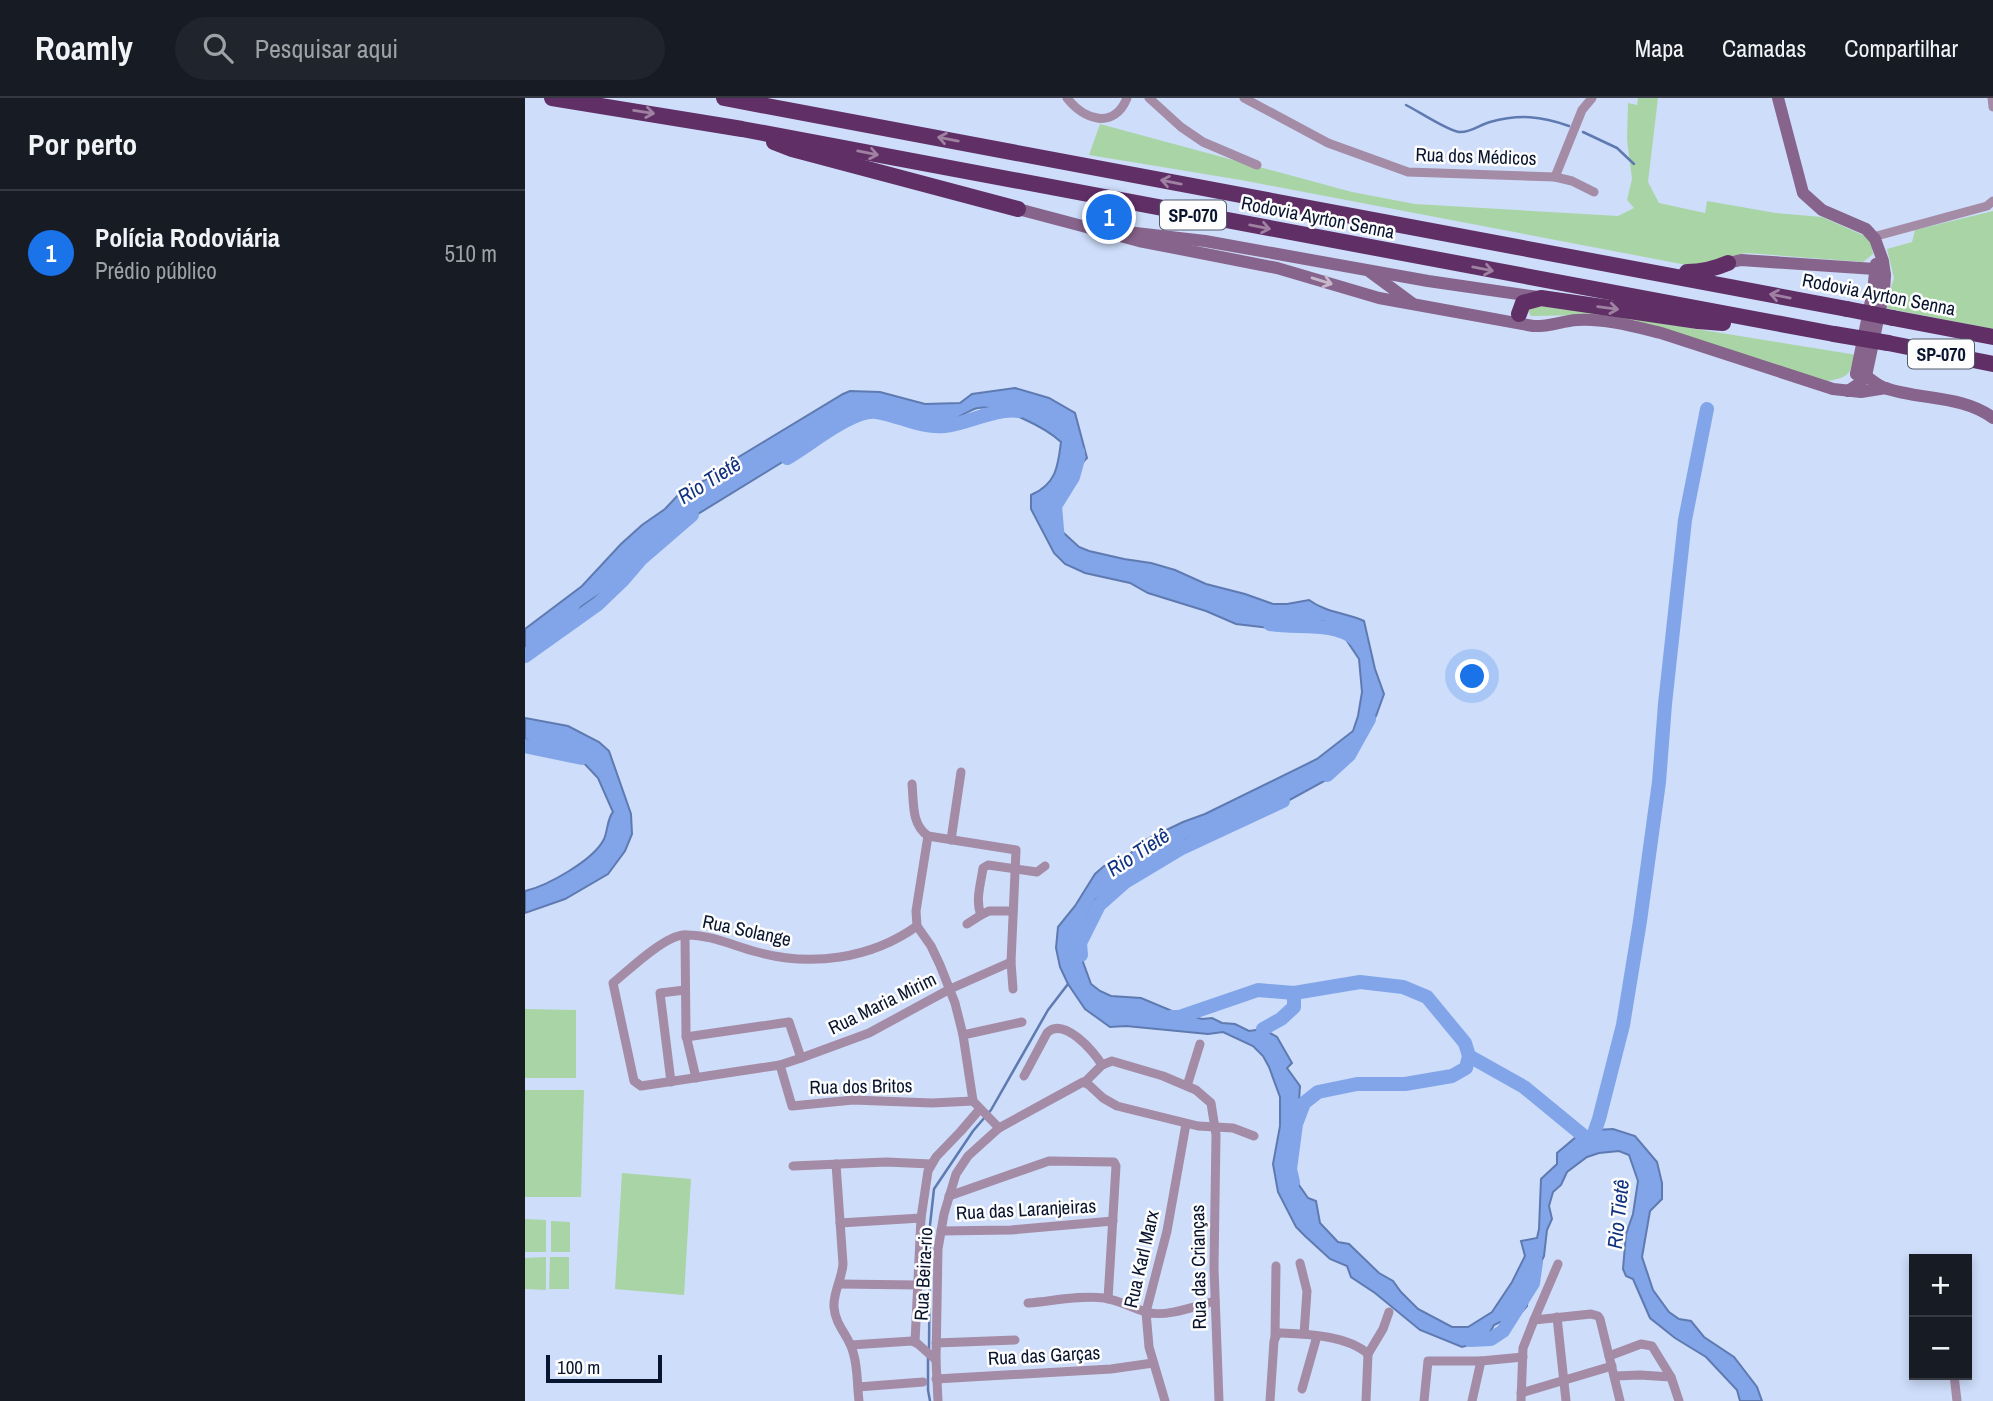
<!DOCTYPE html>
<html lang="pt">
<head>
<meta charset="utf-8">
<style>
  :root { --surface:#171b24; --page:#20242c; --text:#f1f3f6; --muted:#9ea1a6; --line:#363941; --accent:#1a73e8 }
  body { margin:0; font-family:"Archivo Narrow",sans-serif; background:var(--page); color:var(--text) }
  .controls { position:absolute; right:21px; bottom:21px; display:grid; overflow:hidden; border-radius:0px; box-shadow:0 4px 10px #0003 }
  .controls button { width:63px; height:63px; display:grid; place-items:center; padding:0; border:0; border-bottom:2px solid var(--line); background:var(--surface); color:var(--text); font:35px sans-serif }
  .scale { position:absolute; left:21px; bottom:18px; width:116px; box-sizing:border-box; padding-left:7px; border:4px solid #09152f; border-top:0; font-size:19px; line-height:24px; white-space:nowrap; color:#09152f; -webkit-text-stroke:5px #fdfdfd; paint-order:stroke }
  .you { position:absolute; left:948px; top:579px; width:24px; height:24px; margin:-18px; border:5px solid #fff; border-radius:50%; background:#1a73e8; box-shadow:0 0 0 10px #1a73e833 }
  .badge { display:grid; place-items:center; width:46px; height:46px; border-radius:50%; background:var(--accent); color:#fff; font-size:23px; font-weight:700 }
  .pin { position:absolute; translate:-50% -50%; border:4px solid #fff; box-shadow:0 2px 7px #0006 }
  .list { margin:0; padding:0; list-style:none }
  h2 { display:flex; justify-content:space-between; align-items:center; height:91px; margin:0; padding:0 28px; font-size:30px }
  h2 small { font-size:23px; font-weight:400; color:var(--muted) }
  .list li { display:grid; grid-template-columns:46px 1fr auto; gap:21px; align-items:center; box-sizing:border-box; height:126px; padding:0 28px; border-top:2px solid var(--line) }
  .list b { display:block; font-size:26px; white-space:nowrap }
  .list p { margin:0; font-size:23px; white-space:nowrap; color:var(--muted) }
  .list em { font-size:23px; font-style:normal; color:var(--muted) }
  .icon { flex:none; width:38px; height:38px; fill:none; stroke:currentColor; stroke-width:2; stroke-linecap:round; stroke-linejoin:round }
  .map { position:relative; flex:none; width:1468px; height:1303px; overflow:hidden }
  header { display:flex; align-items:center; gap:42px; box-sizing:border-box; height:98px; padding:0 35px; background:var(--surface); border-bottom:2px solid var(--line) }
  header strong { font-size:33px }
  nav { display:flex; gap:38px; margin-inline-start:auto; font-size:24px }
  .search { width:490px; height:63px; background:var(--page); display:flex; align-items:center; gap:18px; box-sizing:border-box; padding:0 24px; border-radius:38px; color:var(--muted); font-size:26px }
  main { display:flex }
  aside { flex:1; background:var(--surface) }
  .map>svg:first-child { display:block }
  .green { fill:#a9d5a6 }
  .water { fill:#82a5e9; stroke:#5e7ab1; stroke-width:2 }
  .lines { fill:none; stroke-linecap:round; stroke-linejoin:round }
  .stream { stroke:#5e7ab1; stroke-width:2.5 }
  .river { stroke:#82a5e9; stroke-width:14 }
  .street { stroke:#a48ba6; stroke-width:9 }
  .secondary { stroke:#87648b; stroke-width:12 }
  .highway { stroke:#602f66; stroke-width:16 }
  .highway-bridge { stroke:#602f66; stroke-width:16 }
  .oneway { stroke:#9f81a2 }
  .oneway2 { stroke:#c8b8ca }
  .labels { text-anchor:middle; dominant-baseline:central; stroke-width:5; stroke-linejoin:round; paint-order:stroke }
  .shield { fill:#fdfdfd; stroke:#525b6d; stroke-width:2 }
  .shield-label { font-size:18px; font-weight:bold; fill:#09152f }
  .street-label { font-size:19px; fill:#09152f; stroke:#fdfdfd }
  .water-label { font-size:21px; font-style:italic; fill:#10327f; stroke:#fdfdfd }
</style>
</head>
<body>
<header>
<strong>Roamly</strong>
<div class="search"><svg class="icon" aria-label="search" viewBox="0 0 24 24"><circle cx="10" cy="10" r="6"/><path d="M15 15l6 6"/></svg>Pesquisar aqui</div>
<nav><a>Mapa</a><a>Camadas</a><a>Compartilhar</a></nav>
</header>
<main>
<aside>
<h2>Por perto<small></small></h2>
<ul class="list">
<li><span class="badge">1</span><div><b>Polícia Rodoviária</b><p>Prédio público</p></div><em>510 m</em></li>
</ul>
</aside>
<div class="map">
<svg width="1468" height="1303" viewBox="0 0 1468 1303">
  <rect width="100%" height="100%" fill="#cdddfa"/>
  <!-- green -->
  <g class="green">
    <polygon points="1113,0 1133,0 1123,84 1134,105 1180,115 1182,103 1251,115 1297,119 1340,138 1346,143 1348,156 1338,164 1222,155 1201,159 1167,168 716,82 564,57 575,26 827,94 890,106 1093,118 1109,110 1102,102 1107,81 1102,42 1103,5 1112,7"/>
    <polygon points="1468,113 1468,231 1360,210 1369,180 1362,151 1387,144 1390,132"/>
    <path d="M1009,205L1332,257C1325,276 1323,280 1302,283L1062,217L1006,218L1003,213L1004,208Z"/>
    <polygon points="0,911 51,912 51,980 0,980"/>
    <polygon points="0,992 59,992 56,1099 0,1099"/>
    <polygon points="97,1075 166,1081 159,1197 90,1191"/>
    <polygon points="0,1121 21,1122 21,1154 0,1154"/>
    <polygon points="26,1123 45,1124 45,1154 26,1154"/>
    <polygon points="21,1159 21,1192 0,1191 0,1160"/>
    <polygon points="25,1159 44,1159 44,1191 24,1191"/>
  </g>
  <!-- water -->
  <g class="water">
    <path d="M490,290L524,300L550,315L562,360C541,382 529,394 529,426L554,449L564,453L599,461L626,465L650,472L681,486L720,496L748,506H762L784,502C800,514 821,515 839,523L850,571L859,596L851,618L803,681L750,710L732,711L702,727L660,742L570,802L562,818L558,831V864L566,886L575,893L586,898L616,900L647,913L677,921L687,920L697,925L710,926L724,933L738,931L752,939L767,965L762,970L775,988L773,1018L761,1055L774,1087L783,1100L791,1103L795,1125L813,1144L824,1146L854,1175L868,1183L876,1194L893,1211L927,1229H943L967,1214L987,1184L1000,1158L996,1143L1012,1140L1014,1131L1016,1081L1032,1066V1055L1051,1039L1071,1032L1088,1031L1110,1038L1132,1064L1137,1085V1101L1125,1113L1117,1159L1128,1192L1144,1214L1154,1221L1166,1223L1179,1239L1209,1259L1232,1289L1237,1303H1215L1212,1292L1181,1259L1150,1240L1125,1220L1108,1181L1101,1178L1098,1171L1101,1136L1108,1116L1113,1083L1104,1057L1094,1053L1074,1055L1062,1059L1042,1074L1036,1087L1028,1094L1024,1108L1027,1121L1022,1132L1019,1158L1003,1193L1002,1208L988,1224H975L969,1227L961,1242L937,1249L895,1232L850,1195L826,1179L822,1168L805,1161L780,1138L771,1129L753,1094L748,1066L755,1028V999L744,969L738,958L728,948L698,934L683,936L601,928L585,929L560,911L543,886L535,869L531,850L533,829L550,808L570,776L579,768L602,759L618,743L658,724L680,716L792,661L828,633L833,618L837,594L834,561L814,531L798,523L778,524L753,531L711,526L681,513L623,495L605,485L560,475L540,466L529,455L506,411V397C531,386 533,369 536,344C521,330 475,306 453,310C446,311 437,318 429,321C400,334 379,329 354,310L321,320L306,328L288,341L277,352L142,435L92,484L56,509L49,521L36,531L0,554V531L57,488L96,446L117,427L140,411L154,396L191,376L207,363L318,296L325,293L355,294L400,306L435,305L447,296Z"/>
    <path d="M0,620L43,628L74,644L84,653L106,716L107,736L100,753L83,776L40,801L0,815V793C22,788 69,762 79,741C83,732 82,721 88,714L73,680L56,662L15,649L0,641Z"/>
  </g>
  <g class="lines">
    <!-- stream -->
    <g class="stream">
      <path d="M881,7C893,13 923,33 934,34C946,35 954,27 965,24C994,16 1016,18 1044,28"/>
      <polyline points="1058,34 1092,50 1109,66"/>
      <polyline points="404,1251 405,1127 409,1091 448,1033 466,1012 523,912 543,886"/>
      <polyline points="403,1257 403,1292 405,1303"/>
    </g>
    <!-- river -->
    <g class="river">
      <path d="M262,360C284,348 328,310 352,314C376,318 394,330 420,328C446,325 468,310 494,313"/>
      <polyline points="536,446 533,443 530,408 548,379 553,361 553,354"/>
      <path d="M745,526C772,531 808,523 830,541"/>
      <polyline points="0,558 73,506 98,482 116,461 167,417"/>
      <polyline points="0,648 57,660"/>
      <polyline points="802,677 824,657 844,621"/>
      <polyline points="556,857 555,845 574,807 600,784 655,751 758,703"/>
      <polyline points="646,919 654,919 733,892 769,895 835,884 878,889 902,899 940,945 944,958 941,970 927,978 880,986 832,986 793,994 779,1005 771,1026 765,1071 768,1084"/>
      <polyline points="738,931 756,921 769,909 769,895"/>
      <polyline points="944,958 999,989 1066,1044 1074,1021 1098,927 1115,823 1134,684 1140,606 1160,422 1182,311"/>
      <polyline points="945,1242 966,1241 978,1233 1008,1185 1011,1164"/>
    </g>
    <!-- street -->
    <g class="street">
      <path d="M542,0C559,22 589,32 602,0"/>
      <polyline points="624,0 656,29 678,44 732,67"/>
      <polyline points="719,0 803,45 883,74 1030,79 1047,83 1069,94"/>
      <polyline points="1467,0 1468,9"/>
      <polyline points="1030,79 1057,12 1067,0"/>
      <polyline points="1348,139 1462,108 1468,103"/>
      <path d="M387,686C389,705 386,726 403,738L491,752L486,864L488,891"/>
      <path d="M403,738L391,813L392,828C346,861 286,869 232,854C209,848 184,836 159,837C139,838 104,872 88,885L109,983L116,988L255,967L276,960L344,935L425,891L486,864"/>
      <polyline points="426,742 436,674"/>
      <polyline points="456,817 464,813 488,813"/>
      <path d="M442,826L456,817C450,802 456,785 458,770L463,767L512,774L520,768"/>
      <polyline points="392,828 406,848 415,867 430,905 438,937 448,1003 474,1030"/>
      <polyline points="160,837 161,937 171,980"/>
      <polyline points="438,937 497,924"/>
      <polyline points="161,939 264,924 276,960"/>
      <polyline points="255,967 267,1008 328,1002 407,1005 448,1003"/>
      <polyline points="577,967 587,963 638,978 671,992 686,1005 691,1037 689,1170 694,1303"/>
      <path d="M499,978L522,935C538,918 569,953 577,967L560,984"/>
      <polyline points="146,984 135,895 160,892"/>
      <polyline points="662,988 675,946"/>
      <path d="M311,1066L318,1166C317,1181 308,1194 309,1209C310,1227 324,1238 328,1254C333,1269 332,1287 334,1303"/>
      <polyline points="268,1068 361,1064 406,1066"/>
      <polyline points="424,1098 524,1063 589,1064 591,1068 583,1201"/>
      <polyline points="315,1125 396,1120"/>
      <polyline points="416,1133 486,1132 588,1123"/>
      <polyline points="775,1165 782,1193 779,1236"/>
      <polyline points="314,1186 393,1187"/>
      <path d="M503,1205C528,1203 555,1197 579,1200C594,1202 607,1210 621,1214C639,1220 671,1208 690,1203"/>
      <polyline points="1032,1219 1041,1303"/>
      <polyline points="1009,1222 1033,1166"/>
      <polyline points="750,1240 751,1168"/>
      <polyline points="390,1244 396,1120 403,1073 411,1059 436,1033 454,1012"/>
      <polyline points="411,1245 490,1242"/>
      <polyline points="326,1247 387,1243 393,1246 411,1262"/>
      <polyline points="843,1256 858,1231 864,1214"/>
      <polyline points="1084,1258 1116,1246 1127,1248 1146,1279 1154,1303"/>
      <polyline points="1429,1277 1432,1303"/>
      <polyline points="1090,1278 1115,1277 1146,1279"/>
      <polyline points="411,1281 586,1271 628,1265"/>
      <polyline points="333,1289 398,1284"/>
      <polyline points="777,1291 792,1238"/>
      <polyline points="996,1295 1087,1268"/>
      <polyline points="413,1303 411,1262 413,1151 419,1116 431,1076 443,1058 474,1030 558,984 564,987 578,1000 592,1008 673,1028 708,1030 729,1038"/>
      <polyline points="640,1303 624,1249 621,1214 642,1133 661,1026"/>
      <path d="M745,1303L749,1243L751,1238L754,1235C780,1236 822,1237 843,1256"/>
      <polyline points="841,1303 843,1256"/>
      <polyline points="899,1303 903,1263 956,1263"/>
      <polyline points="947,1303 956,1263 998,1259"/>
      <polyline points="996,1303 998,1250 1009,1222 1066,1216 1073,1218 1075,1221 1095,1303"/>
    </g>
    <!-- secondary -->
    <g class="secondary">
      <polyline points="1253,0 1278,95 1297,112 1341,131 1350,141 1358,163 1360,177 1359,193 1341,278 1335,285 1323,293"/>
      <path d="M493,111L614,143L752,170L854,200L1008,228C1023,229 1037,223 1052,222C1078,220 1111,229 1136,235L1308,291L1336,294L1361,290"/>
      <polyline points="602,134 680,143 903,183 1013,199"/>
      <polyline points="1203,165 1216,162 1350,171 1355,173 1360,177"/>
      <polyline points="845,174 887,205"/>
      <path d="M1331,276C1343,276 1349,286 1360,290C1394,302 1438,297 1468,320"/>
      <polyline points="1331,276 1348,193 1351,166"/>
    </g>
    <!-- highway -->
    <g class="highway">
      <polyline points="27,0 217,31 1309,236"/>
      <polyline points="199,0 1322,211"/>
      <polyline points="249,44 267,51 493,111"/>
      <path d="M1162,174C1178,174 1189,171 1203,165"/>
      <polyline points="994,216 998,205 1016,200 1173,223 1198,225"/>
      <polyline points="1368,220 1468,239"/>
      <polyline points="1363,245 1468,266"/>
    </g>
    <!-- highway-bridge -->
    <g class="highway-bridge">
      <polyline points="1322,211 1368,220"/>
      <polyline points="1309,236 1363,245"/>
    </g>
  </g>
  <!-- one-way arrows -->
  <defs><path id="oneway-shaft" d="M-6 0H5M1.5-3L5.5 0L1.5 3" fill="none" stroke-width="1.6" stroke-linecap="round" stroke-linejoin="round" transform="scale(1.75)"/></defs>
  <g class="oneway">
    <use href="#oneway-shaft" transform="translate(119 14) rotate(9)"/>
    <use href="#oneway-shaft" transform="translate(423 41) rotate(-169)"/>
    <use href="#oneway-shaft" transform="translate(343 55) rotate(11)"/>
    <use href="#oneway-shaft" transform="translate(646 84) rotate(-169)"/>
    <use href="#oneway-shaft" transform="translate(735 129) rotate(11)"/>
    <use href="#oneway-shaft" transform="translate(958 171) rotate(11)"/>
    <use href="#oneway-shaft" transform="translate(1255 198) rotate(-169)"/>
    <use href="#oneway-shaft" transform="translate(1083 210) rotate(8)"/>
  </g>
  <use class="oneway2" href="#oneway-shaft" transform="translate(797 183) rotate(17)"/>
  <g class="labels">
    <!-- shield labels -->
    <g class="shield">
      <rect x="635" y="102.5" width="66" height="29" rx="5"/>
      <rect x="1383" y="241.5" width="66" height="29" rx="5"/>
    </g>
    <g class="shield-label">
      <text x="668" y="117">SP-070</text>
      <text x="1416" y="256">SP-070</text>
    </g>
    <!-- street labels -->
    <g class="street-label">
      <text transform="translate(951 58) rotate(2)">Rua dos Médicos</text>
      <text transform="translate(793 119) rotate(11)">Rodovia Ayrton Senna</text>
      <text transform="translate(1354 196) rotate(11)">Rodovia Ayrton Senna</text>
      <text transform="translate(222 832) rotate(12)">Rua Solange</text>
      <text transform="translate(357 905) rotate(-26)">Rua Maria Mirim</text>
      <text transform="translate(336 988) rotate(-1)">Rua dos Britos</text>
      <text transform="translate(501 1111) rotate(-3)">Rua das Laranjeiras</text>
      <text transform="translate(616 1161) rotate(-77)">Rua Karl Marx</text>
      <text transform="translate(673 1169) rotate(-91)">Rua das Crianças</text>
      <text transform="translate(398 1176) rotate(-87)">Rua Beira-rio</text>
      <text transform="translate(519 1257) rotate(-3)">Rua das Garças</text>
    </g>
    <!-- water labels -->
    <g class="water-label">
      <text transform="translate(184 382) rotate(-32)">Rio Tietê</text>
      <text transform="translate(613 754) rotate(-33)">Rio Tietê</text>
      <text transform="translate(1093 1116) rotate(-84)">Rio Tietê</text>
    </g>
  </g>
</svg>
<div class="controls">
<button>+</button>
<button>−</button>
</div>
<div class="scale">100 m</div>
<div class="you"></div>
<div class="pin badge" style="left:584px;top:119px">1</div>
</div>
</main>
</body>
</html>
